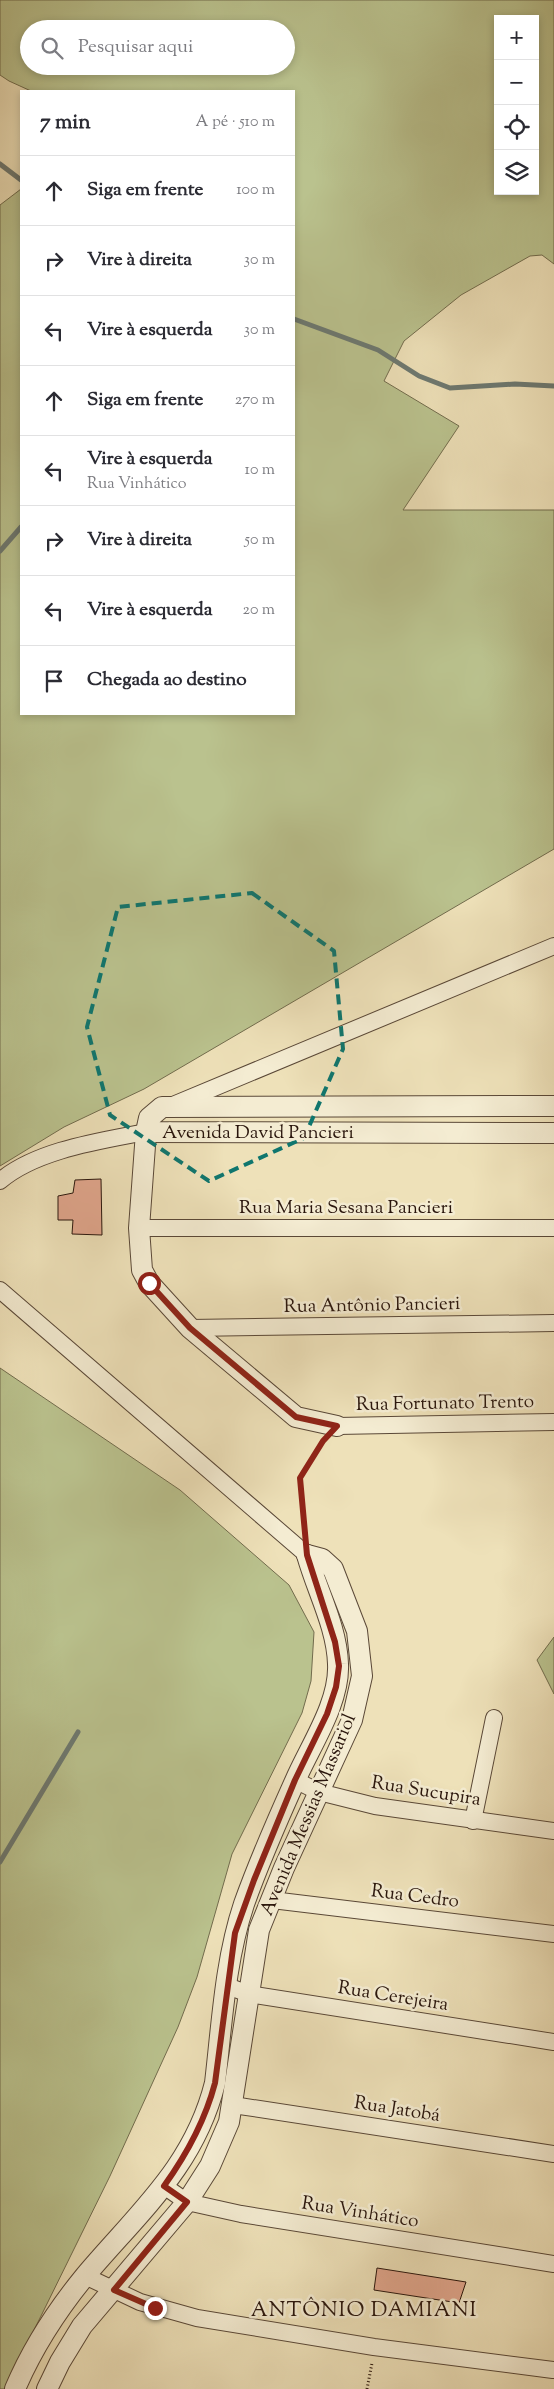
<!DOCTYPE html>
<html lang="pt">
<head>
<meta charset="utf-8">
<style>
  :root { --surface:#fff; --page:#f7f7f7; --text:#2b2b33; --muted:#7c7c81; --line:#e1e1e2 }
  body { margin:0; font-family:"Sorts Mill Goudy",serif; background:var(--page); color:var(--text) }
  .controls { position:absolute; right:15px; top:15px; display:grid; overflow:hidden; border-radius:0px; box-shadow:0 2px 8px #0003 }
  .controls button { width:45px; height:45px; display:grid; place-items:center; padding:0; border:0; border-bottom:1px solid var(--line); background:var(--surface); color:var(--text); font:25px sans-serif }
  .stop { position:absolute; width:15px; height:15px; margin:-11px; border:4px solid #8f2418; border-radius:50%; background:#fff }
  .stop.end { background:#8f2418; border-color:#fff; box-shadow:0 1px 5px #0008 }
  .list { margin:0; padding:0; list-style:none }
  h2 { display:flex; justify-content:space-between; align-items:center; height:65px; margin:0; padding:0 20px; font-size:21px }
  h2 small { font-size:16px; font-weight:400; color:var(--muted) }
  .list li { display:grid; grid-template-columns:32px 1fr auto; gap:15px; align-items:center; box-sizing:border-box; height:70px; padding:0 20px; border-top:1px solid var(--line) }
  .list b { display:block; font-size:19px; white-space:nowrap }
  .list p { margin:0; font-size:16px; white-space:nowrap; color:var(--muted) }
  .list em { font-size:16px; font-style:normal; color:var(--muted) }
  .icon { flex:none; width:28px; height:28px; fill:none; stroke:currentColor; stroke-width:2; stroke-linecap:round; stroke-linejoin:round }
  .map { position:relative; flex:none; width:554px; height:2389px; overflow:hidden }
  .search { position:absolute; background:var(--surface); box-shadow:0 2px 8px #0003; left:20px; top:20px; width:275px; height:55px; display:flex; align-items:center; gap:12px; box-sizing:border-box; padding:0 18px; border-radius:28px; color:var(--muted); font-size:19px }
  .panel { position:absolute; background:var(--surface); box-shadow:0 2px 8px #0003; left:20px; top:90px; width:275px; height:625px; border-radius:0px }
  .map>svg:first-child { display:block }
  .green { fill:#bac28e; stroke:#726c4d; fill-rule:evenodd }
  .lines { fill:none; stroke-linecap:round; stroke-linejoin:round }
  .stream { stroke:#6d7971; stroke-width:5 }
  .building { fill:#e2a78e; stroke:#29150c }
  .minor-casing { stroke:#5a4837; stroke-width:18 }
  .tertiary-casing { stroke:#5a4837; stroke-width:22 }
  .path { stroke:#29150c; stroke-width:3; stroke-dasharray:1 2.5; stroke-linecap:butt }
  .minor { stroke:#f4ecd2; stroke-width:16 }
  .tertiary { stroke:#f4ecd2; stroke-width:20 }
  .route { stroke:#8f2418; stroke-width:6 }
  .marked { fill:none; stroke:#0f766e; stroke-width:4; stroke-dasharray:10 6; stroke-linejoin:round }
  .labels { text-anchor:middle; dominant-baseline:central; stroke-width:5; stroke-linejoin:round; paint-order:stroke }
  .street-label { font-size:19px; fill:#29150c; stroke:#f4ecd2 }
  .quarter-label { font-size:21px; letter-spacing:1px; fill:#29150c; stroke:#f4ecd2 }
</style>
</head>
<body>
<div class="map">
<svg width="554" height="2389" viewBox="0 0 554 2389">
  <rect width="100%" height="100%" fill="#eee1b9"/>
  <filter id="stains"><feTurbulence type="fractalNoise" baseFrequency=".004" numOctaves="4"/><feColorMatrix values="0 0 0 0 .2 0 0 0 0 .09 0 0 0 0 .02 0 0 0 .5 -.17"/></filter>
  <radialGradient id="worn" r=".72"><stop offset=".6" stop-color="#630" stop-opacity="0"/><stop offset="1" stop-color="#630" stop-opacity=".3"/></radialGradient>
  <!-- green -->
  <g class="green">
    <path d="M0,0H554V264L542,255L530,256L461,295L404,341L384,381L459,426L403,510H554V849L144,1089L64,1127L0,1166V205L21,189V714H294V91H31L9,81L0,75ZM498,19H535V191H498ZM29,29H286V66H29Z"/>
    <polygon points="0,1368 180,1490 289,1585 314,1632 311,1681 302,1713 232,1854 197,1977 178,2027 110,2176 5,2389 0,2389"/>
    <polygon points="554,1637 554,1694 537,1660"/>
  </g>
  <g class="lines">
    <!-- stream -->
    <g class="stream">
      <polyline points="0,164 21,180"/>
      <polyline points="294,319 378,350 419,376 450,388 515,384 554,386"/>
      <polyline points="0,551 21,527"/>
      <polyline points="0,1862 78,1732"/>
    </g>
  </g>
  <!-- building -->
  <g class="building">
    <polygon points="101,1179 102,1235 72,1234 73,1220 58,1220 58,1196 73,1193 75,1180"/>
    <polygon points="377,2268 466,2282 459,2303 374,2290"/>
  </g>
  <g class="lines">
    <defs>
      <g id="minor">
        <polyline points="173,1105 554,946"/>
        <path d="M0,1181C36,1150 100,1141 146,1132"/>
        <polyline points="139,1228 554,1228"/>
        <polyline points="0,1290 307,1555"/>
        <polyline points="190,1328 554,1323"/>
        <polyline points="337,1426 554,1422"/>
        <polyline points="295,1780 319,1792 375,1806 554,1831"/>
        <polyline points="473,1821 494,1718"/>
        <polyline points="272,1900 554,1934"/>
        <polyline points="227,1986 249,1994 554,2042"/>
        <polyline points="233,2105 554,2154"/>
        <polyline points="164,2186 187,2202 241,2214 554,2264"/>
        <polyline points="85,2276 140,2302 197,2318 374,2347 553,2370"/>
      </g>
      <g id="tertiary">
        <polyline points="554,1106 162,1107 149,1118 146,1132 554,1133"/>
        <polyline points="146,1132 139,1228 142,1270 149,1283 190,1328 296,1417 337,1426"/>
        <path d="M15,2389C32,2349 58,2309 85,2276C138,2213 194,2167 215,2083C222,2023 225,1961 244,1904C259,1862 277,1821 295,1781C310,1746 340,1703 338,1664C337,1627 317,1591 307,1555"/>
        <polyline points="47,2389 60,2362 82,2326 187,2202 210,2166 229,2122 259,1930 284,1868 352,1720 362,1676 357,1631 333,1569 322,1559 307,1555"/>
      </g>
    </defs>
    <!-- minor casing -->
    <use href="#minor" class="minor-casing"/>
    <!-- tertiary casing -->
    <use href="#tertiary" class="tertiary-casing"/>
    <!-- path -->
    <g class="path">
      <polyline points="305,1533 300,1478 323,1441"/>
      <polyline points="367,2389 372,2363"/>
    </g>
    <!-- minor -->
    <use href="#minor" class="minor"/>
    <!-- tertiary -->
    <use href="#tertiary" class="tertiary"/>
  </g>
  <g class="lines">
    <!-- route -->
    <path class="route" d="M149,1283L190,1328L296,1417L337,1426L323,1441L300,1478L307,1555L335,1642L339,1666L336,1687L327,1714L295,1780L254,1880L235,1933L215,2083C205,2121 187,2154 164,2186L187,2202L114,2290L155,2308"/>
  </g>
  <!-- marked area -->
  <path class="marked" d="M252,893L334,951L343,1049L304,1138L209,1181L110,1115L87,1027L118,907Z"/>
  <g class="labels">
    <!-- street labels -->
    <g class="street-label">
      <text x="258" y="1133">Avenida David Pancieri</text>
      <text x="346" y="1208">Rua Maria Sesana Pancieri</text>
      <text transform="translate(372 1306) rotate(-1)">Rua Antônio Pancieri</text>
      <text transform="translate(445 1404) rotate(-1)">Rua Fortunato Trento</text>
      <text transform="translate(426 1792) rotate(9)">Rua Sucupira</text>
      <text transform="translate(309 1815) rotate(-67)">Avenida Messias Massariol</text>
      <text transform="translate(415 1897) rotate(7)">Rua Cedro</text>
      <text transform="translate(393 1997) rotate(9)">Rua Cerejeira</text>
      <text transform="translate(397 2110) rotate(9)">Rua Jatobá</text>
      <text transform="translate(360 2213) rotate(9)">Rua Vinhático</text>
    </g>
    <!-- quarter labels -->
    <g class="quarter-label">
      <text x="364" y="2311">ANTÔNIO DAMIANI</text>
    </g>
  </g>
  <rect width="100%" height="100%" filter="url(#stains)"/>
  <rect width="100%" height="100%" fill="url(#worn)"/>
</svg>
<div class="controls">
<button>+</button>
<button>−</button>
<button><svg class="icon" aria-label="locate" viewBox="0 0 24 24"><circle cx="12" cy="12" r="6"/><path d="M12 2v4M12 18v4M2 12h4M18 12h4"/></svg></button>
<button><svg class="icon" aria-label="layers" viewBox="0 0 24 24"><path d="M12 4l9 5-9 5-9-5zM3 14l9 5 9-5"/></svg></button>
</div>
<div class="stop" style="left:149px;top:1283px"></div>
<div class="stop end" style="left:155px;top:2308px"></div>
<div class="search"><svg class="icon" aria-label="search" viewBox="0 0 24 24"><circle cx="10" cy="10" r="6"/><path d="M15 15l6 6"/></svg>Pesquisar aqui</div>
<section class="panel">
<h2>7 min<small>A pé · 510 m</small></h2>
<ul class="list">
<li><svg class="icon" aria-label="ahead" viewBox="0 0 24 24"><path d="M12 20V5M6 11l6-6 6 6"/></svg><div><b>Siga em frente</b></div><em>100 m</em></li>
<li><svg class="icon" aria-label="right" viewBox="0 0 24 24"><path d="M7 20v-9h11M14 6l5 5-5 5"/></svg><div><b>Vire à direita</b></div><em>30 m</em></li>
<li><svg class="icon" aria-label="left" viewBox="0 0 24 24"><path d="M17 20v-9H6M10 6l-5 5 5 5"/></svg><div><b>Vire à esquerda</b></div><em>30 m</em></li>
<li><svg class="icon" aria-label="ahead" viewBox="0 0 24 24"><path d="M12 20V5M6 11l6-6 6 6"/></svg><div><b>Siga em frente</b></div><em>270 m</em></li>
<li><svg class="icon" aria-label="left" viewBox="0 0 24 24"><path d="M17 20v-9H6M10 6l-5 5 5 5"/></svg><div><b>Vire à esquerda</b><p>Rua Vinhático</p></div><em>10 m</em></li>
<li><svg class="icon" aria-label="right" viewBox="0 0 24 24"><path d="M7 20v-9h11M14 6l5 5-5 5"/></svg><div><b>Vire à direita</b></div><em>50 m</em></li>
<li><svg class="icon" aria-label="left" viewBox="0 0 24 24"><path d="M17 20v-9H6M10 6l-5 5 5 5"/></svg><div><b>Vire à esquerda</b></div><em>20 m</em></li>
<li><svg class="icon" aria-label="arrive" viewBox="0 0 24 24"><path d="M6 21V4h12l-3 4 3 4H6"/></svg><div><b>Chegada ao destino</b></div></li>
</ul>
</section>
</div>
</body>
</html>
